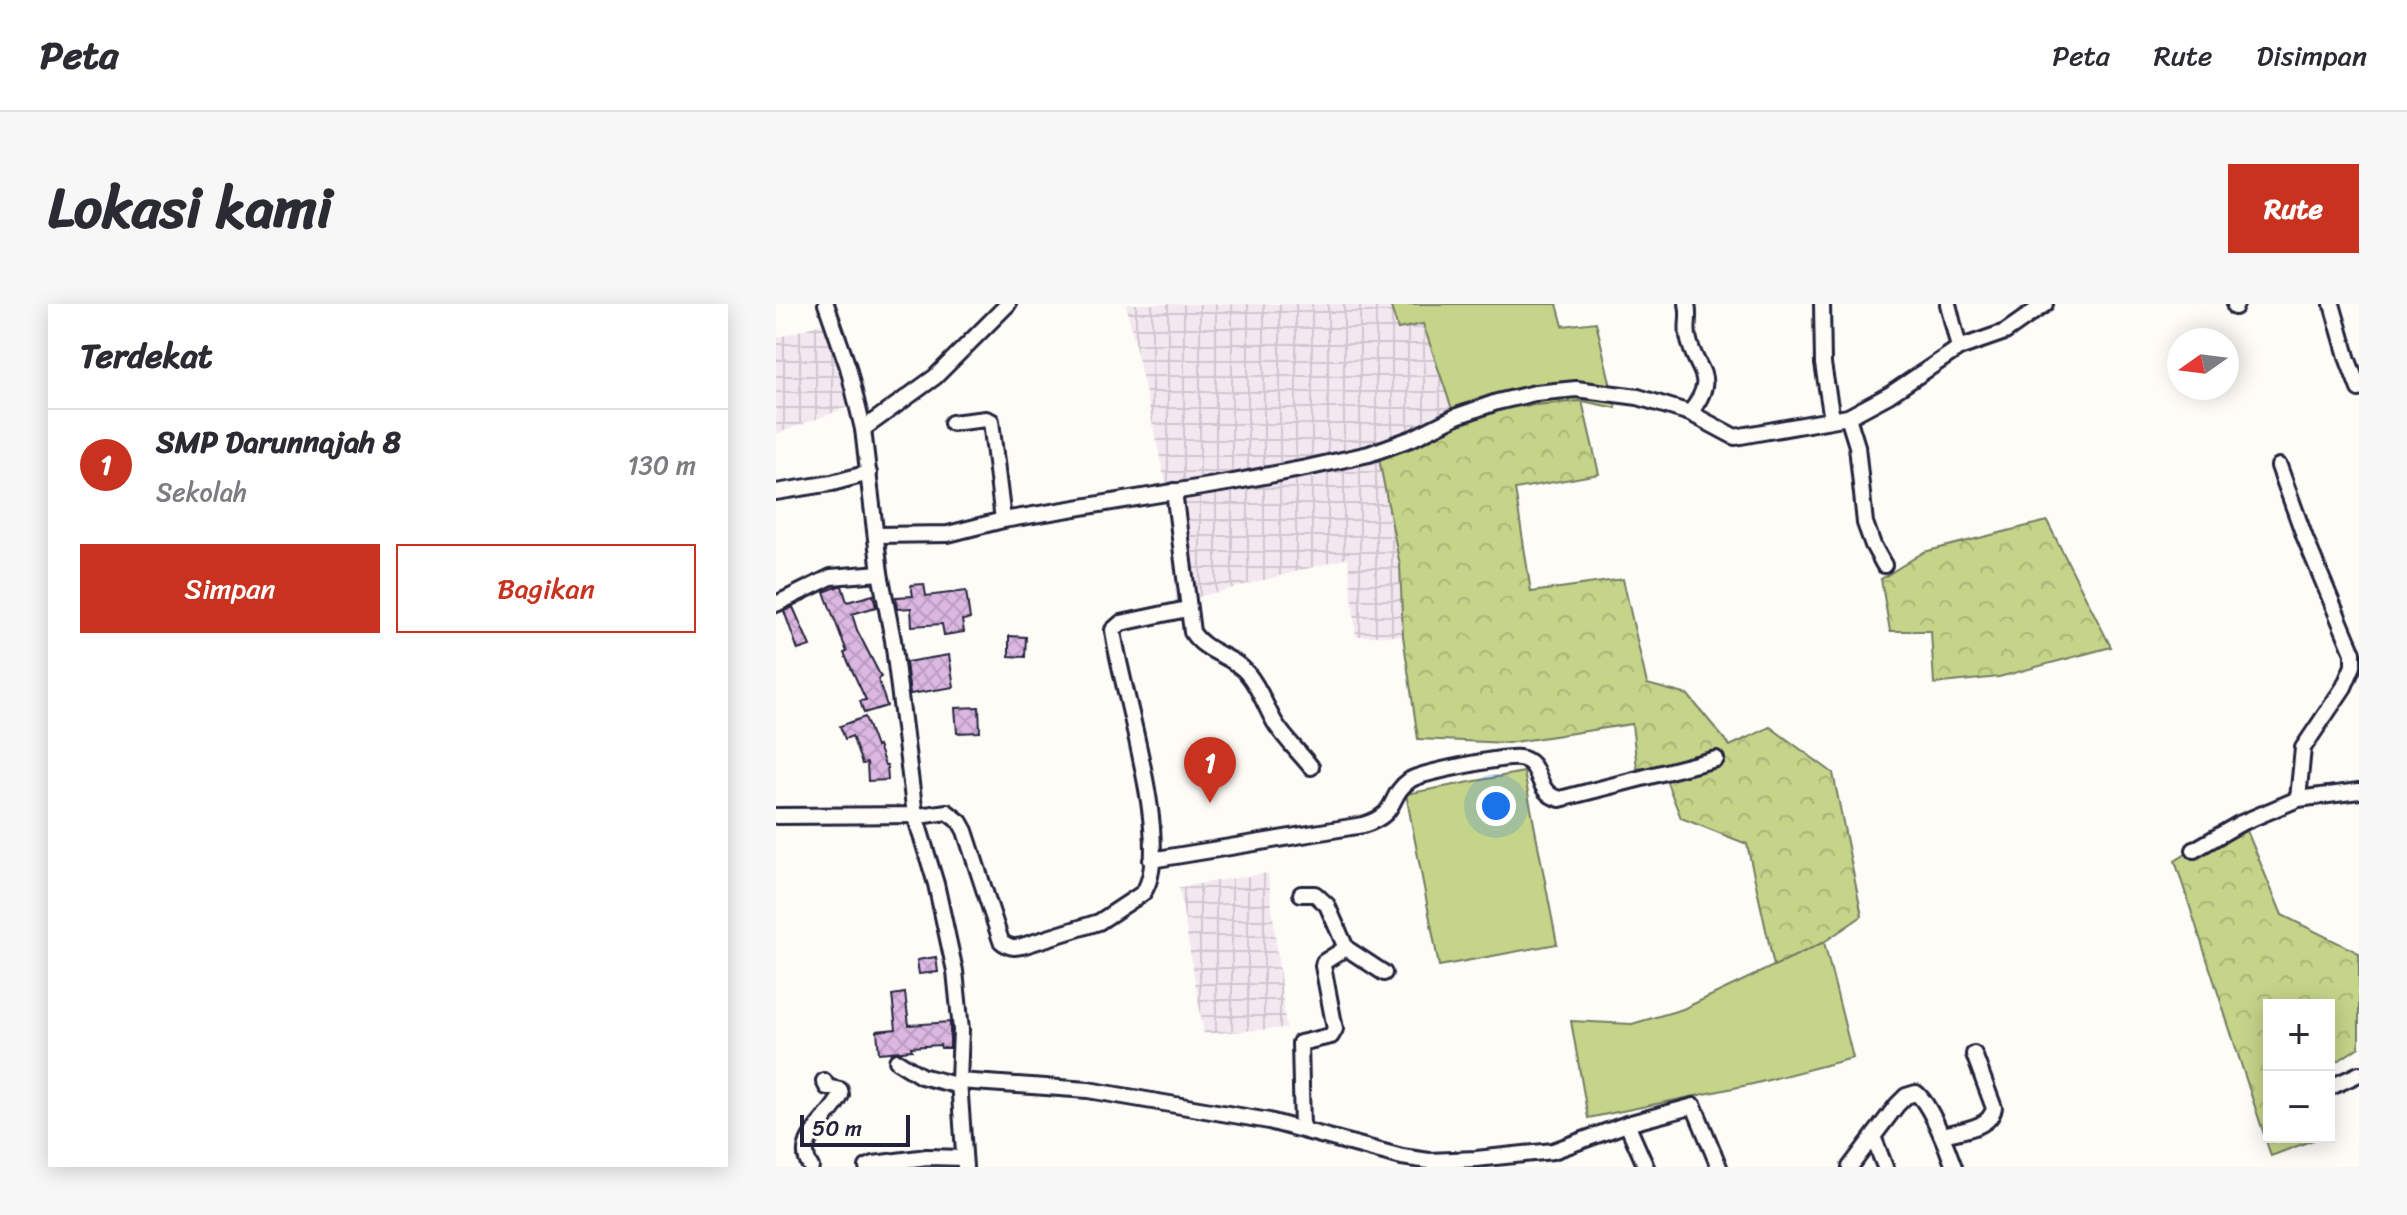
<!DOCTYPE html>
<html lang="id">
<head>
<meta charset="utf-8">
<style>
  :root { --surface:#fff; --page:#f7f7f7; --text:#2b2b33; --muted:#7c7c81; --line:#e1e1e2; --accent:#c8321e }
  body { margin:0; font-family:Sriracha,sans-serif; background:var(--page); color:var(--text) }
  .controls { position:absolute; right:24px; bottom:24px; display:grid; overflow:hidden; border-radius:0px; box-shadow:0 4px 20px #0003 }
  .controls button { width:72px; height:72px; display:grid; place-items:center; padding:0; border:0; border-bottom:2px solid var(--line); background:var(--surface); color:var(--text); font:40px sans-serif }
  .compass { position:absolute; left:1391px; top:24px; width:72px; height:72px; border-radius:50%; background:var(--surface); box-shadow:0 4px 20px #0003; rotate:256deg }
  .scale { position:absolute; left:24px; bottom:20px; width:110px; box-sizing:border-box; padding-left:8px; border:4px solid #22223b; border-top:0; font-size:22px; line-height:28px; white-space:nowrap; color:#22223b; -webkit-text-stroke:6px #fdfcf7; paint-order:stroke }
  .you { position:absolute; left:720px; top:502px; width:28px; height:28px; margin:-20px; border:6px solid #fff; border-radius:50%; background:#1a73e8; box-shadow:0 0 0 12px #1a73e833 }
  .badge { display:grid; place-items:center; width:52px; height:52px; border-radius:50%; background:var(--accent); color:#fff; font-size:26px; font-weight:700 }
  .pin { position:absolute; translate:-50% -66px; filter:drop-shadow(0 2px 4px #0008) }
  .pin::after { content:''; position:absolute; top:42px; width:28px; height:24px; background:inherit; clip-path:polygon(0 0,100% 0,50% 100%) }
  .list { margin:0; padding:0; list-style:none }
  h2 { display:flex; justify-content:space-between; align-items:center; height:104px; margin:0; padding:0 32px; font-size:34px }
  h2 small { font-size:26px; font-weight:400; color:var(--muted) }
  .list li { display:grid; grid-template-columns:52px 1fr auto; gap:24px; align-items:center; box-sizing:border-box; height:112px; padding:0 32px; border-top:2px solid var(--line) }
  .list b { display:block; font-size:30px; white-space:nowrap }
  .list p { margin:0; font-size:26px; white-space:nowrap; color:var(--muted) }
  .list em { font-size:26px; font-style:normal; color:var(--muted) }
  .actions { display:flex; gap:16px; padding:24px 32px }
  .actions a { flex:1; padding:18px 0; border:2px solid var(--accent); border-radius:0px; text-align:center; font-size:28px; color:var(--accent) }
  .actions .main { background:var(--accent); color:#fff }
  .map { position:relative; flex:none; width:1583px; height:863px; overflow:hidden; border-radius:0px }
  header { display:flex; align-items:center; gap:48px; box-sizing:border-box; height:112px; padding:0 40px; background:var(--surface); border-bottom:2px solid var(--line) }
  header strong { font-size:38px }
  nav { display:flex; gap:44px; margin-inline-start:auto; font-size:28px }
  .intro { display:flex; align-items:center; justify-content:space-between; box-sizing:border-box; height:192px; padding:0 48px }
  h1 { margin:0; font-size:56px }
  .button { padding:20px 36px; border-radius:0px; background:var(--accent); color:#fff; font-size:28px; font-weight:700 }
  main { display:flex; gap:48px; padding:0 48px }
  aside { flex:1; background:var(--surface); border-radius:0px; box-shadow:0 4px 20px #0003 }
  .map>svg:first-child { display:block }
  .industrial { fill:url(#industrial-grid) }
  .grass { fill:#c4d489; stroke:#737b62; stroke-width:2 }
  .forest { fill:url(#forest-crowns); stroke:#737b62; stroke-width:2 }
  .building { fill:url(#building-cross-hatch); stroke:#22223b; stroke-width:2 }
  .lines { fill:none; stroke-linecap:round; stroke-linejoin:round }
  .street-casing { stroke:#22223b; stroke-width:20 }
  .street { stroke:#fdfcf7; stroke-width:14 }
</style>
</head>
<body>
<header>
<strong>Peta</strong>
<nav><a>Peta</a><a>Rute</a><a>Disimpan</a></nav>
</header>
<div class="intro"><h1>Lokasi kami</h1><a class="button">Rute</a></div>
<main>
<aside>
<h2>Terdekat<small></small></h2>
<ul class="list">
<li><span class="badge">1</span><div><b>SMP Darunnajah 8</b><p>Sekolah</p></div><em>130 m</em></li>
</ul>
<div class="actions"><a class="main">Simpan</a><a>Bagikan</a></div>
</aside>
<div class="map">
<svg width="1583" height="863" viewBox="0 0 1583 863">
  <defs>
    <pattern id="industrial-grid" width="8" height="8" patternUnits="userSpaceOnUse" patternTransform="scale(2)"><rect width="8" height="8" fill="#f3e7f0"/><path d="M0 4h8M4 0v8" fill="none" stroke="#d0c6cf"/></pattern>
    <pattern id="forest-crowns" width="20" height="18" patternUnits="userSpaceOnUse" patternTransform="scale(2)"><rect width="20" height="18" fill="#c4d489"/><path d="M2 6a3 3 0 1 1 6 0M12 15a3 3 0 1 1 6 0" fill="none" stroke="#a8b677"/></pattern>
    <pattern id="building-cross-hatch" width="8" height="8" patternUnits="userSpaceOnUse" patternTransform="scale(2)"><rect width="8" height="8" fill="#dcb7e1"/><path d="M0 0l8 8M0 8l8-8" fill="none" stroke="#bc9dc2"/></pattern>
  </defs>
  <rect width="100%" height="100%" fill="#fdfcf7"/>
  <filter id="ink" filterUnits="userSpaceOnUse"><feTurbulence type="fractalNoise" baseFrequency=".0125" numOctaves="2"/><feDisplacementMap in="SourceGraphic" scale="16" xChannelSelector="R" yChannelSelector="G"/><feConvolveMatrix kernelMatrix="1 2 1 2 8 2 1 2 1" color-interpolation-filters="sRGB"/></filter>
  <g filter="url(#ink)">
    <!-- industrial -->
    <g class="industrial">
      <polygon points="350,0 614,0 622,25 647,19 677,108 602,150 624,261 627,332 580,332 572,254 400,299 390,181"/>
      <polygon points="51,18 83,99 0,130 0,34"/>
      <polygon points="492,569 510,724 428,730 403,583"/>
    </g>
    <!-- grass -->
    <g class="grass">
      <polygon points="614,0 781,0 787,22 820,18 840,104 806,97 677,108 647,20 622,25"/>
      <polygon points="748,468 781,640 663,662 630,490"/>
      <polygon points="1048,638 1077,754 977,780 812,814 795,717 856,720 907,705"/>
    </g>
    <!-- forest -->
    <g class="forest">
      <polygon points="806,97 823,170 739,185 755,288 847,275 871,380 912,391 954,442 994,423 1057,469 1086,612 1048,638 998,662 971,540 905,514 886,466 861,464 856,420 732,439 642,435 627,332 624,261 602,150 677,108"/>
      <polygon points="1271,217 1335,343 1223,373 1158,380 1155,327 1114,327 1105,275 1148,248"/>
      <polygon points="1466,515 1506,611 1583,649 1583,743 1553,763 1553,701 1493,701 1493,833 1545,833 1495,852 1399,557"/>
    </g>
    <!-- building -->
    <g class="building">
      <polygon points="148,280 150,292 190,287 194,315 186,316 188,328 168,331 166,320 136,322 135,304 121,305 120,293 137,292 135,281"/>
      <polygon points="63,282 66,282 71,298 97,291 100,303 76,310 81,326 105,373 102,375 111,402 88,409 84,397 90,396 68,349 71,348 48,288"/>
      <polygon points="17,303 34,342 22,346 8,307"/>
      <polygon points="233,332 250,333 249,353 233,352"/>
      <polygon points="173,351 178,383 134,390 130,358"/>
      <polygon points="203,403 204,428 181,429 179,404"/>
      <polygon points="89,413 100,443 102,442 109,461 111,461 112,476 92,477 91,459 86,460 76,432 69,435 64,422"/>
      <polygon points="160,653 162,668 143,670 141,656"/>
      <polygon points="129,689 133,721 174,718 174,744 165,744 164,741 135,743 136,746 103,749 101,727 120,725 116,691"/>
    </g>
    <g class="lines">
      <defs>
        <g id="street">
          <polyline points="50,0 72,63 87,125 104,269 117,336 139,511 160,580 179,667 185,726 183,777 189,863"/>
          <path d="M911,0C914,11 910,21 912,32C919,70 944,69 914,109"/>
          <polyline points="1046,0 1047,60 1056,115"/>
          <polyline points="1172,0 1183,44"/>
          <polyline points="1556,0 1572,56 1583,85"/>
          <polyline points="1459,3 1460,0"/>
          <polyline points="1072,113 1081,142 1089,219 1097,241 1108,261"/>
          <polyline points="176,119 210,115 215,117 227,216"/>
          <polyline points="87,125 159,73 232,0"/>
          <polyline points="1503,162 1529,234 1577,349 1577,362 1568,383 1527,444 1522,495"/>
          <path d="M398,187L416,328C429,349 456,351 471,369C484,384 489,402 499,419C509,435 523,448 535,463"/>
          <polyline points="0,188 56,179 93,169"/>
          <polyline points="100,231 172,230 227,216 457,178 530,164 593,150 637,134 681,112 721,98 759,89 800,85 862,93 914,109 959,133 1072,113 1113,91 1183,44 1229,28 1269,0"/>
          <polyline points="0,300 55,273 104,269"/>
          <path d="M0,512L150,511L171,508L184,518L189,527L225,637C232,643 237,644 246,642L323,618L367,589C399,543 344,383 337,326L345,319L411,305"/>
          <polyline points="1418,546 1463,520 1522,495 1583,487"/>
          <path d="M375,556L587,521C625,509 610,493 634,476C644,469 729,452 743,454C768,457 757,489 784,495L940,455"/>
          <polyline points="525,590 539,590 551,601 570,644"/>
          <polyline points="121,757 145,772 184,782"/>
          <polyline points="183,777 312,786 493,817 626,853 653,857 700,855 777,847 851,820 918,802 943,863"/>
          <polyline points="1557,782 1583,770"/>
          <polyline points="851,820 870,863"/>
          <polyline points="526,824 524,739 555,732 559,725 547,662 548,658 570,644 608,669"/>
          <path d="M1167,831C1184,826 1214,825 1218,804L1198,750"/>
          <polyline points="1098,835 1109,863"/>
          <path d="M35,863C16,836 55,815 65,791L64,786L51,783L48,777"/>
          <polyline points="91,863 98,860 151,853 188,854"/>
          <path d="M1074,863L1121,801L1130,792L1140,789C1154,799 1172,846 1178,863"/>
        </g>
      </defs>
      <!-- street casing -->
      <use href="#street" class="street-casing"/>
      <!-- street -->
      <use href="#street" class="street"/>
    </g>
  </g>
</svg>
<div class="controls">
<button>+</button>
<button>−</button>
</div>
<svg class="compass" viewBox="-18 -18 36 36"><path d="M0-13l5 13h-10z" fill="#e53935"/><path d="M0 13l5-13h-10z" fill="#7c7c81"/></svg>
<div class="scale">50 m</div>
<div class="you"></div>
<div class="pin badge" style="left:434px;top:499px">1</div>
</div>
</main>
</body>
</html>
